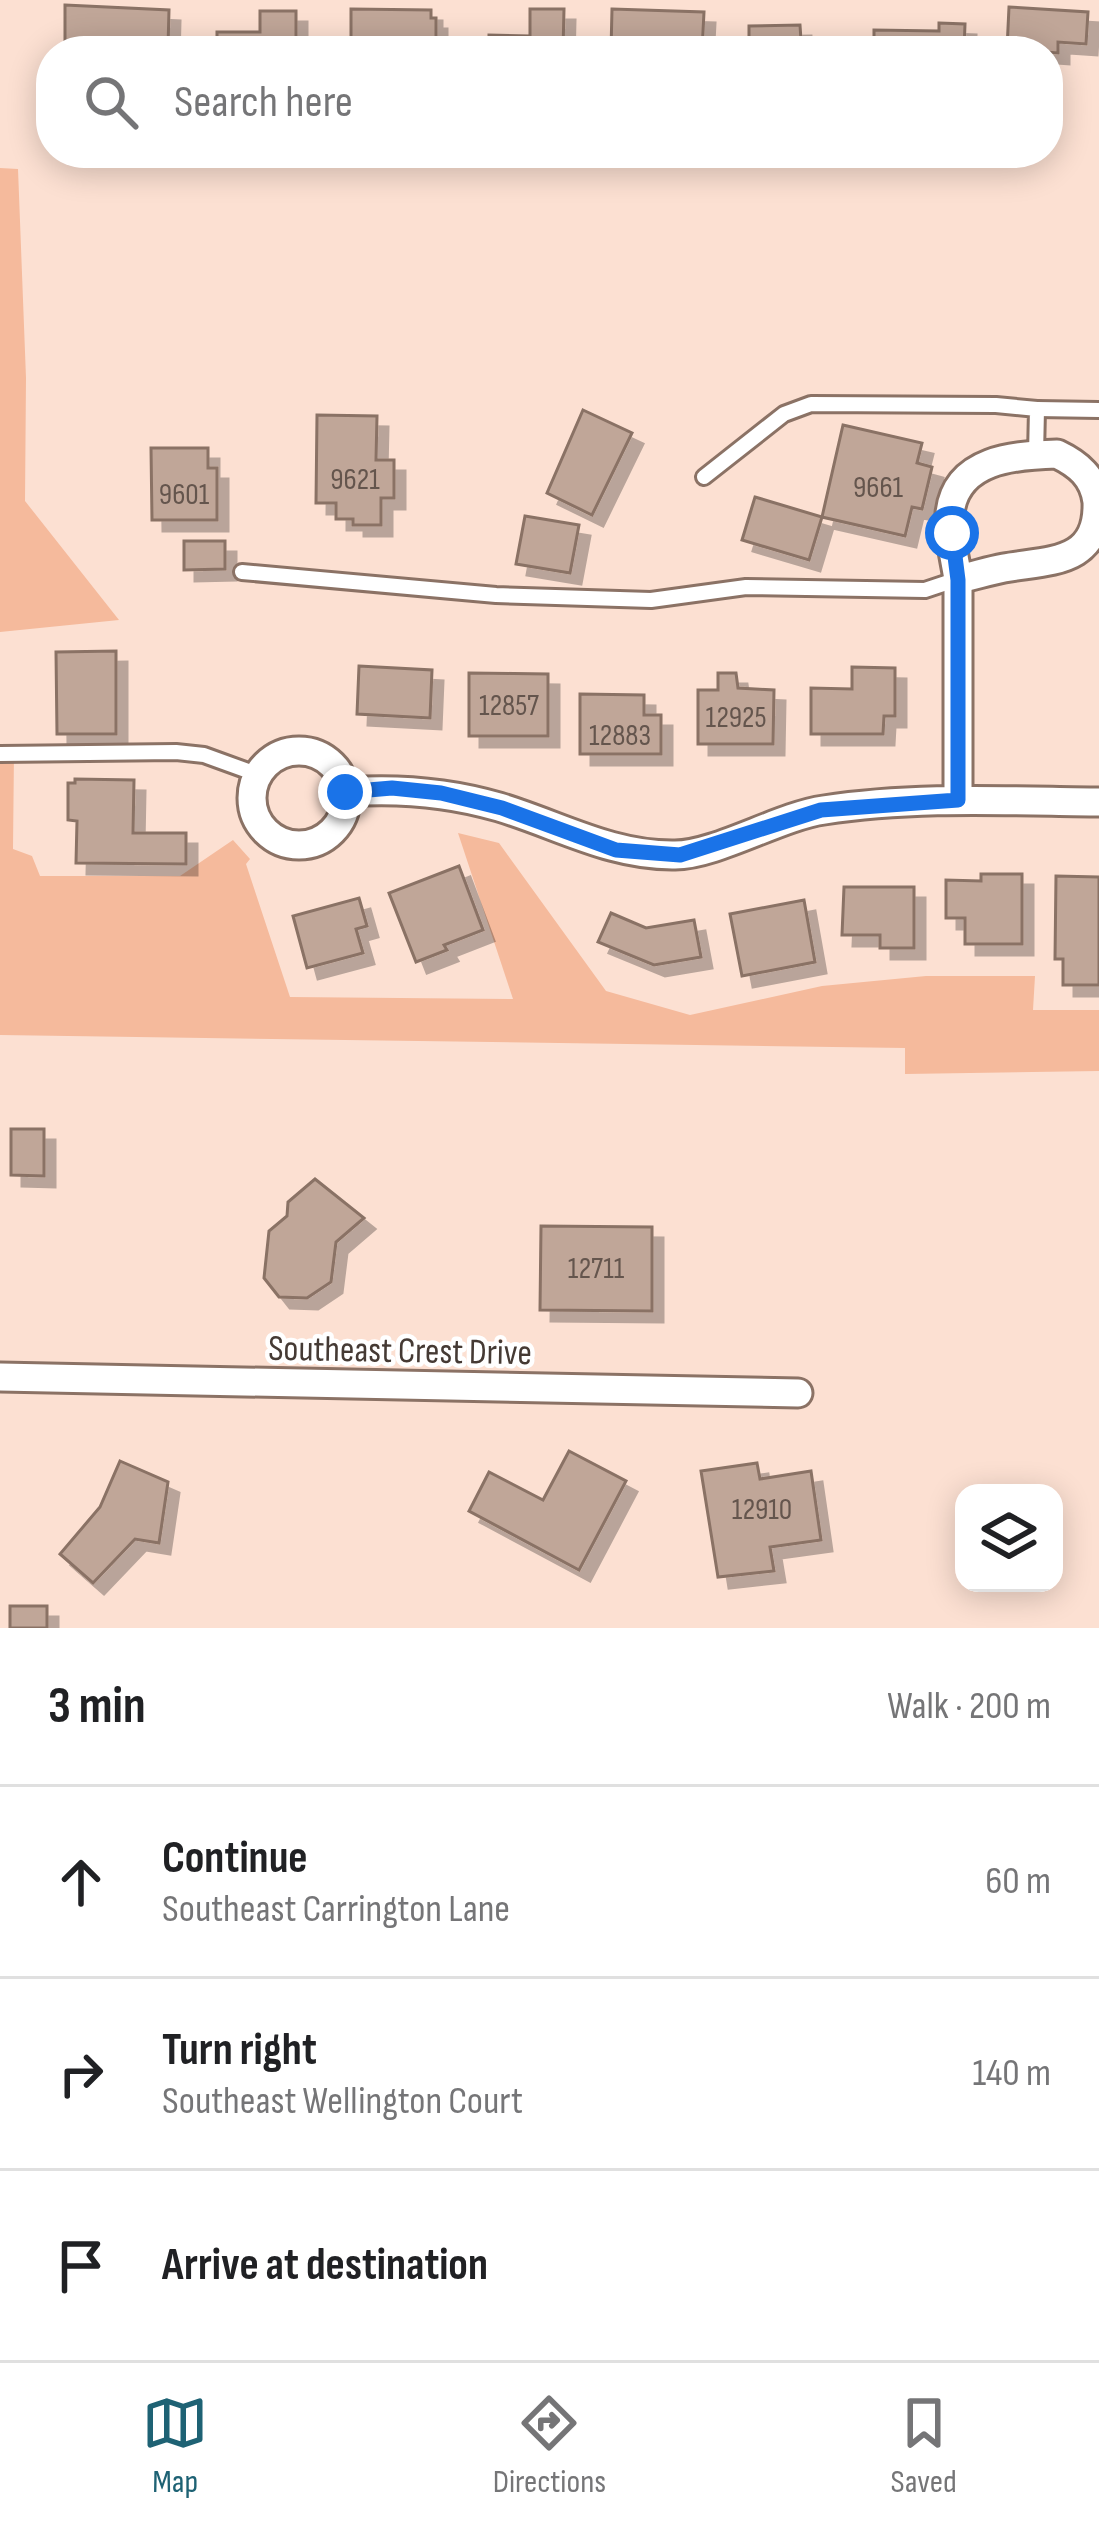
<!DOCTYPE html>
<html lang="en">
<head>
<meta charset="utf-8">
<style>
	body { margin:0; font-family:"Sofia Sans Condensed",sans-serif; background:#f2f2f2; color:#202124 }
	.controls { position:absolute; right:36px; bottom:36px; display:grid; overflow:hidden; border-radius:24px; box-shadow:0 6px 30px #0003 }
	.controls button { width:108px; height:108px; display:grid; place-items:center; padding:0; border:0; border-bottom:3px solid #e0e0e0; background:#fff; color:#202124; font:60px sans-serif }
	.stop { position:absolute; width:36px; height:36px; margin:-27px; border:9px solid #1a73e8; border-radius:50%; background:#fff }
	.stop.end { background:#1a73e8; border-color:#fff; box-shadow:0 3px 12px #0008 }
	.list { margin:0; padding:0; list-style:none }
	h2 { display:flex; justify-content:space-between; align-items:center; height:156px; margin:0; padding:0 48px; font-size:51px }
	h2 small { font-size:39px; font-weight:400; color:#757577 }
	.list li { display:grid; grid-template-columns:78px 1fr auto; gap:36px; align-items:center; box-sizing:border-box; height:192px; padding:0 48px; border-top:3px solid #e0e0e0 }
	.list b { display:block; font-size:45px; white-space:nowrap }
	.list p { margin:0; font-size:39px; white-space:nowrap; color:#757577 }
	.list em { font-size:39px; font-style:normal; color:#757577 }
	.icon { flex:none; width:66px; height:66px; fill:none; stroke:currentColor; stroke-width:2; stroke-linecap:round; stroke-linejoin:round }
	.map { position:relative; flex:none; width:1099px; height:1628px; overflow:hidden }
	.search { position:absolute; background:#fff; box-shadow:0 6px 30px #0003; left:36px; right:36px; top:36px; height:132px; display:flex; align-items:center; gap:30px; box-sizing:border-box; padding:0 42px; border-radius:48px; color:#757577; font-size:45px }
	.sheet { height:732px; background:#fff }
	nav { display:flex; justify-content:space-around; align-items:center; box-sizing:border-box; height:168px; border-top:3px solid #e0e0e0; background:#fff; font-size:33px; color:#757577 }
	nav a { display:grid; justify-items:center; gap:6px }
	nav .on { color:#1e6274 }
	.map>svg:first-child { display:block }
	.green { fill:#f5ba9c }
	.building { fill:#c0a698; stroke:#8a7265; stroke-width:3; filter:url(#shadow) }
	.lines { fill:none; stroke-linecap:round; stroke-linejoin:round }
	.lane-casing { stroke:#8b7265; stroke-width:20 }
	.street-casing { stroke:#8b7265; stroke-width:33 }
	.lane { stroke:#fff; stroke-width:14 }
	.street { stroke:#fff; stroke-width:27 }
	.route { stroke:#1a73e8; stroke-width:15 }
	.labels { text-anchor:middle; stroke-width:9; stroke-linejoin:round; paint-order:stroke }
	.number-label { font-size:30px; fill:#64554d }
	.street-label { font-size:36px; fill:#453a34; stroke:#fff }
</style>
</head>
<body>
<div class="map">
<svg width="1099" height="1628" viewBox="0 0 1099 1628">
	<defs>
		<filter id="shadow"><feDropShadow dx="11" dy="11" stdDeviation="0" flood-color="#0004"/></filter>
	</defs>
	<rect width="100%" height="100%" fill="#fce0d2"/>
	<g class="green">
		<polygon points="0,168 18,169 26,378 25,501 119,620 0,632"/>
		<polygon points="0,752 14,752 13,849 32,856 40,876 180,876 233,840 250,859 246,864 290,997 513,999 458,833 499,843 606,991 690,1015 822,986 926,976 1035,976 1033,1010 1099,1010 1099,1071 905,1074 905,1048 0,1035"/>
	</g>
	<g class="building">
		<polygon points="65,5 169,10 168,47 65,51"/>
		<polygon points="1009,7 1088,12 1086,44 1058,42 1058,53 1007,49"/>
		<polygon points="351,9 431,10 431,18 436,18 436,51 351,51"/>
		<polygon points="530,9 564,9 563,51 489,51 489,35 530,36"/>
		<polygon points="612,9 704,12 702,51 611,50"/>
		<polygon points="260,11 296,11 296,51 217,51 217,32 260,32"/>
		<polygon points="939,23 965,24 964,51 874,51 874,30 939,31"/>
		<polygon points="800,25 801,40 834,39 834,51 749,51 749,26"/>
		<polygon points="583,410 632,433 592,515 547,493"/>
		<polygon points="317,415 377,416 376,460 394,460 394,498 381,498 381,525 353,525 353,519 336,519 336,503 316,503"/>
		<polygon points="843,425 922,443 917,463 932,467 922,509 912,507 905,536 822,517"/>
		<polygon points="151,448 208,448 208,468 217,468 217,520 152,520"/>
		<polygon points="755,497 822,517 809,560 742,540"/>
		<polygon points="525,516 579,525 570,573 516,564"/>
		<polygon points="184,541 225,541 225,569 184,570"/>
		<polygon points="116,651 116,734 57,734 56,652"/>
		<polygon points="359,666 432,670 430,718 357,714"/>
		<polygon points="852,667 895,668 895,716 884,716 883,734 811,734 811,688 852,689"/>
		<polygon points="469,673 548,674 548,736 469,736"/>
		<polygon points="718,673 736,673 738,688 774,690 773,744 698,744 698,690 718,690"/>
		<polygon points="580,694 644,695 644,715 661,715 661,754 580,754"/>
		<polygon points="75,779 134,780 133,833 186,833 186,864 76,863 77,821 68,820 68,783 75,783"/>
		<polygon points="459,866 483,930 444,945 447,950 416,962 389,893"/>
		<polygon points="981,874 1022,874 1022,944 965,944 965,918 946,918 946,880 981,881"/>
		<polygon points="1056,876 1099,877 1099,985 1063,985 1063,959 1055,959"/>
		<polygon points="844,887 914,887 914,948 880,948 880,935 842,935"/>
		<polygon points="359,898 367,926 356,929 363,953 307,968 293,916"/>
		<polygon points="804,900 815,962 742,976 730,914"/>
		<polygon points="611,913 646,928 694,920 701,957 654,965 598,942"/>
		<polygon points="11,1129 44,1129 44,1176 11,1175"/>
		<polygon points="315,1179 364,1218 336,1242 331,1282 307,1298 279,1297 264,1278 269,1231 287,1216 288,1202"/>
		<polygon points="541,1226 652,1227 652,1311 540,1310"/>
		<polygon points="569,1451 626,1481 579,1570 469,1511 489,1472 543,1500"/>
		<polygon points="120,1461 168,1482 159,1543 135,1539 93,1583 60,1554 100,1507"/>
		<polygon points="757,1463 760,1479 811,1471 821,1540 770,1547 774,1571 718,1577 701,1471"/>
		<rect x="10" y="1606" width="37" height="22"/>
	</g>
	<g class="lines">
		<defs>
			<g id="lane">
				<polyline points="1037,409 1099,410"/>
				<polyline points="704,477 784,414 811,404 996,405 1037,409 1036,455"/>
				<polyline points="242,572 496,595 651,600 746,587 925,590 958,579"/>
				<polyline points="0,754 176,752 204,755 259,775"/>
			</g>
			<g id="street">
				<path d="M1057,454C1078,464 1094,477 1097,502C1099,565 1048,560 1004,568C988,571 973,576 958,579C955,559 948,533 950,513C956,459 1015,455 1057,454Z"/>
				<polyline points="958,579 958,800"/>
				<circle cx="299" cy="798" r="47"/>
				<path d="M345,792C399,788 448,792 499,807C559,825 611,856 675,855C716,855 780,816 824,810C914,796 1008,801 1099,802"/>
				<polyline points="0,1377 798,1393"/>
			</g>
		</defs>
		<use href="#lane" class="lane-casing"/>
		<use href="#street" class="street-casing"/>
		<use href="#lane" class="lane"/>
		<use href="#street" class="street"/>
	</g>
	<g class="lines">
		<polyline class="route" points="345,792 392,788 441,793 502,808 616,850 680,855 821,810 958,800 958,580 952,533"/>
	</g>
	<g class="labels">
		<g class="number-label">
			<text x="355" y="489">9621</text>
			<text x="878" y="497">9661</text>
			<text x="184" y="504">9601</text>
			<text x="509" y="715">12857</text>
			<text x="736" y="727">12925</text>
			<text x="620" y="745">12883</text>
			<text x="596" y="1278">12711</text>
			<text x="762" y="1519">12910</text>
		</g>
		<g class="street-label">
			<text transform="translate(400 1349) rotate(1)" y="13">Southeast Crest Drive</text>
		</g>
	</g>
</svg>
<div class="controls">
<button><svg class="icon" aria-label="layers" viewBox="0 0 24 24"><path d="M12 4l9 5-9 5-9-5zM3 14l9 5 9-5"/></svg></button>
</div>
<div class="stop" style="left:952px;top:533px"></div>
<div class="stop end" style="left:345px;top:792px"></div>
<div class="search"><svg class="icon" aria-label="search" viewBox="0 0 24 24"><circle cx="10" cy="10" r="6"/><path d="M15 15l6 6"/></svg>Search here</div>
</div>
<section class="sheet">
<h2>3 min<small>Walk · 200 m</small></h2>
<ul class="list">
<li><svg class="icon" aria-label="ahead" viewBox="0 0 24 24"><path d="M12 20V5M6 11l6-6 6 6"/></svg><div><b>Continue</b><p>Southeast Carrington Lane</p></div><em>60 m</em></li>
<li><svg class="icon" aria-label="right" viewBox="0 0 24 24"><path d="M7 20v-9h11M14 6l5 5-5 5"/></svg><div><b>Turn right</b><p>Southeast Wellington Court</p></div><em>140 m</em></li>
<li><svg class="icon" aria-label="arrive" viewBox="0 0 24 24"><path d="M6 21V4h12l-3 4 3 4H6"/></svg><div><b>Arrive at destination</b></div></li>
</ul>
</section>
<nav>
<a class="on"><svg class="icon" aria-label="map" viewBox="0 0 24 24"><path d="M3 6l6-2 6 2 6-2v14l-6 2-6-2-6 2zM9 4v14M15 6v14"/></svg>Map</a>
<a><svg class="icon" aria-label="directions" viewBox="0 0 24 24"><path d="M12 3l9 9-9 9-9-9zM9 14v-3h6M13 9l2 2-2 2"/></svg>Directions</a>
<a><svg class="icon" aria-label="saved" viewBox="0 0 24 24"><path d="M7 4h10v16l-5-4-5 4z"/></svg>Saved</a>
</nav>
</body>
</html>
